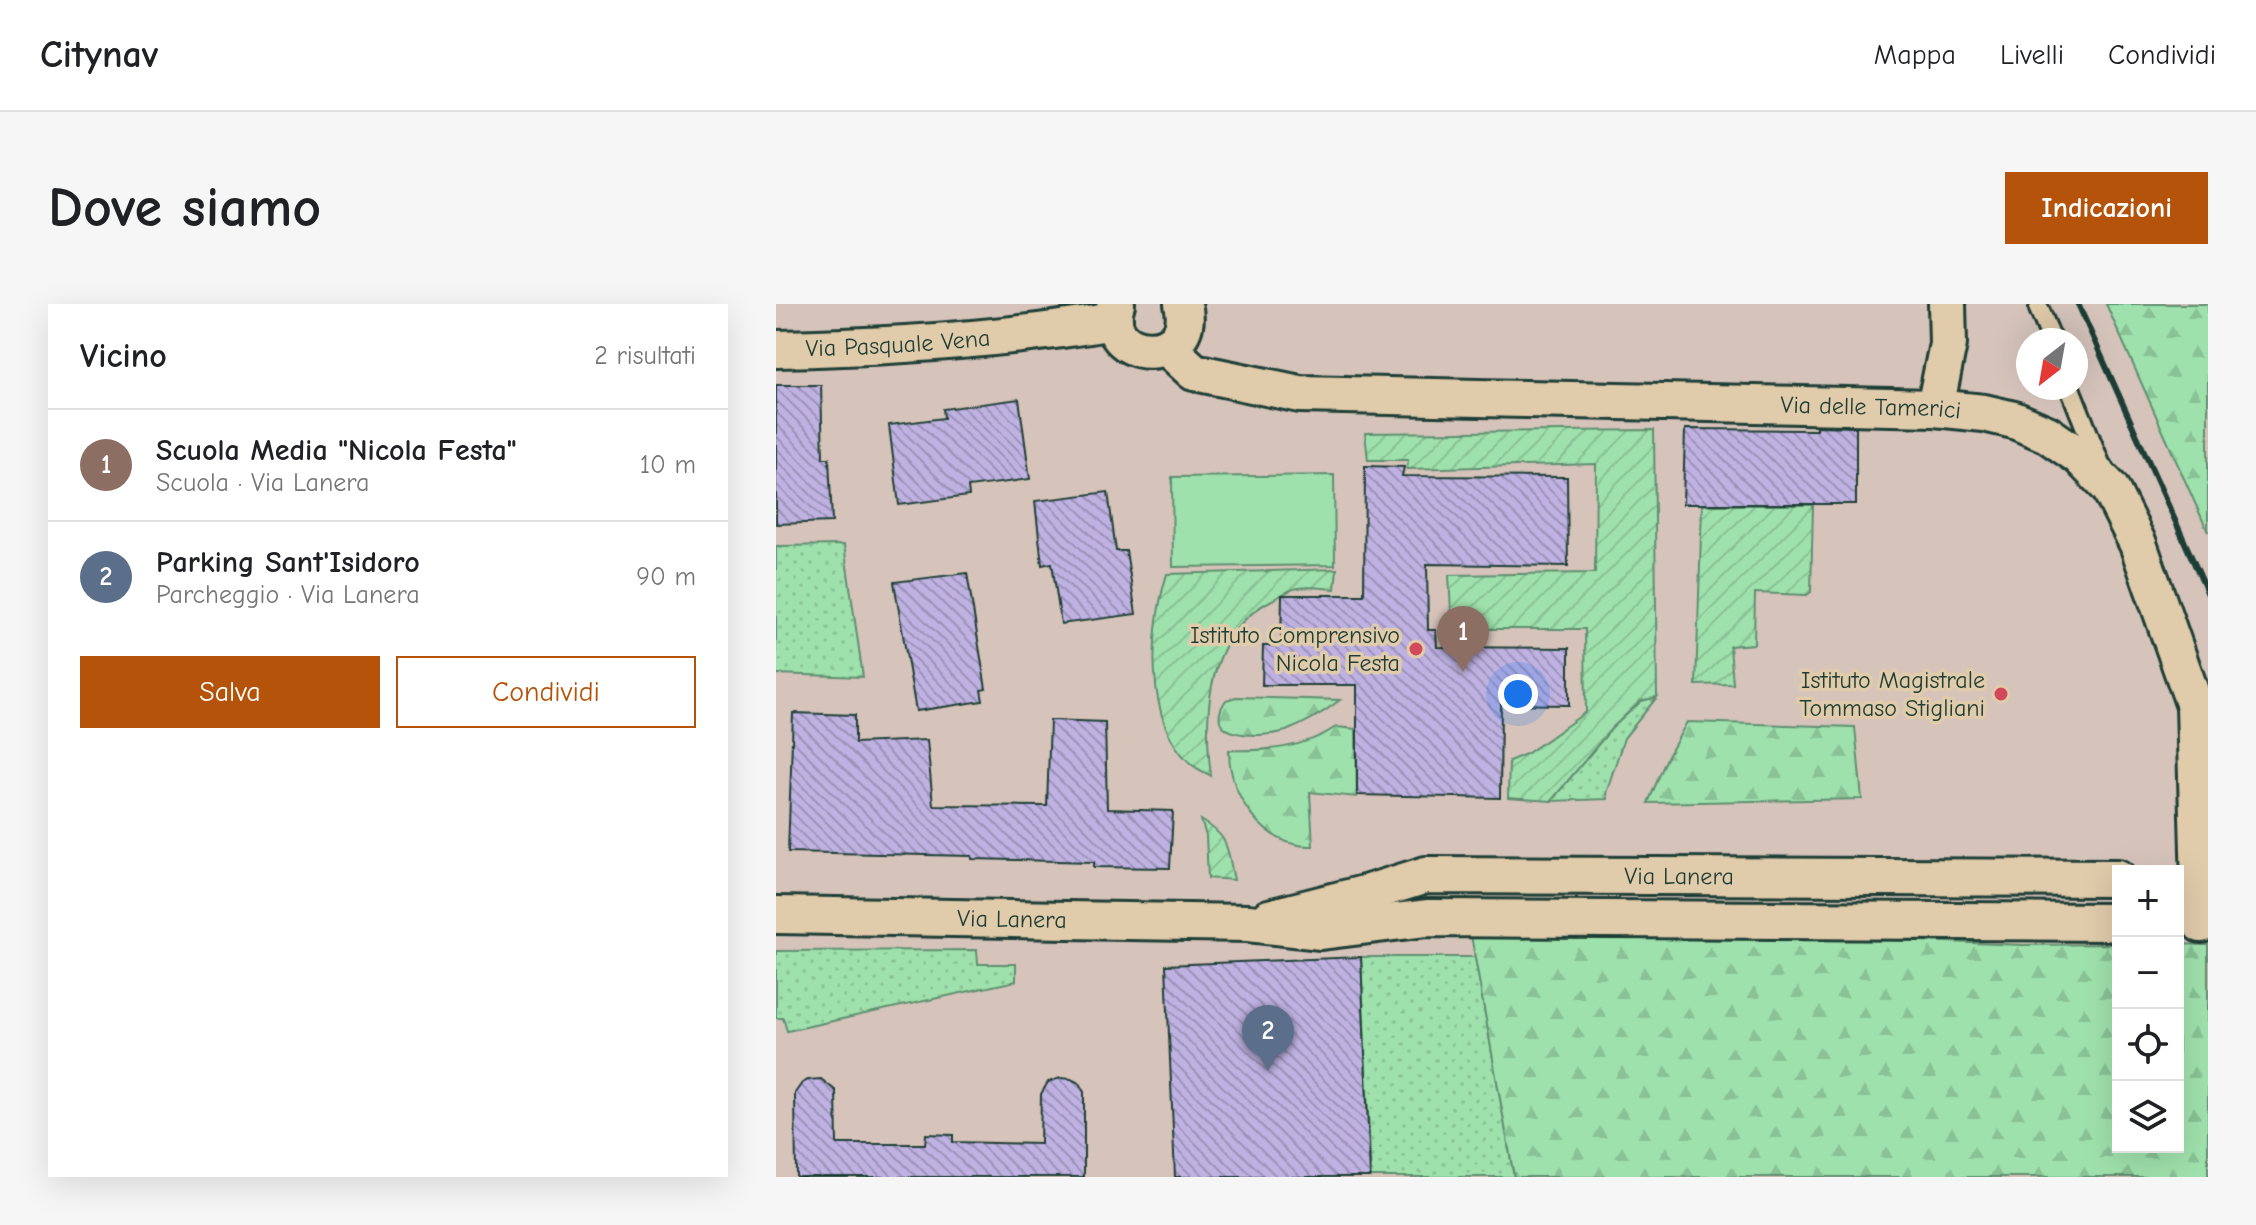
<!DOCTYPE html>
<html lang="it">
<head>
<meta charset="utf-8">
<style>
	body { margin:0; font-family:"Comic Neue",sans-serif; background:#f6f6f6; color:#202124 }
	.controls { position:absolute; right:24px; bottom:24px; display:grid; overflow:hidden; border-radius:0px; box-shadow:0 8px 32px #0002 }
	.controls button { width:72px; height:72px; display:grid; place-items:center; padding:0; border:0; border-bottom:2px solid #e0e0e0; background:#fff; color:#202124; font:40px sans-serif }
	.compass { position:absolute; left:1240px; top:24px; width:72px; height:72px; border-radius:50%; background:#fff; box-shadow:0 8px 32px #0002; rotate:211deg }
	.you { position:absolute; left:742px; top:390px; width:28px; height:28px; margin:-20px; border:6px solid #fff; border-radius:50%; background:#1a73e8; box-shadow:0 0 0 12px #1a73e833 }
	.badge { display:grid; place-items:center; width:52px; height:52px; border-radius:50%; background:#b45309; color:#fff; font-size:26px; font-weight:700 }
	.pin { position:absolute; translate:-50% -66px; filter:drop-shadow(0 2px 4px #0008) }
	.pin::after { content:''; position:absolute; top:42px; width:28px; height:24px; background:inherit; clip-path:polygon(0 0,100% 0,50% 100%) }
	.list { margin:0; padding:0; list-style:none }
	h2 { display:flex; justify-content:space-between; align-items:center; height:104px; margin:0; padding:0 32px; font-size:34px }
	h2 small { font-size:26px; font-weight:400; color:#757577 }
	.list li { display:grid; grid-template-columns:52px 1fr auto; gap:24px; align-items:center; box-sizing:border-box; height:112px; padding:0 32px; border-top:2px solid #e0e0e0 }
	.list b { display:block; font-size:30px; white-space:nowrap }
	.list p { margin:0; font-size:26px; white-space:nowrap; color:#757577 }
	.list em { font-size:26px; font-style:normal; color:#757577 }
	.actions { display:flex; gap:16px; padding:24px 32px }
	.actions a { flex:1; padding:18px 0; border:2px solid #b45309; border-radius:0px; text-align:center; font-size:28px; color:#b45309 }
	.actions .main { background:#b45309; color:#fff }
	.icon { flex:none; width:44px; height:44px; fill:none; stroke:currentColor; stroke-width:2; stroke-linecap:round; stroke-linejoin:round }
	.map { position:relative; flex:none; width:1432px; height:873px; overflow:hidden; border-radius:0px }
	header { display:flex; align-items:center; gap:48px; box-sizing:border-box; height:112px; padding:0 40px; background:#fff; border-bottom:2px solid #e0e0e0 }
	header strong { font-size:38px }
	nav { display:flex; gap:44px; margin-inline-start:auto; font-size:28px }
	.intro { display:flex; align-items:center; justify-content:space-between; box-sizing:border-box; height:192px; padding:0 48px }
	h1 { margin:0; font-size:56px }
	.button { padding:20px 36px; border-radius:0px; background:#b45309; color:#fff; font-size:28px; font-weight:700 }
	main { display:flex; gap:48px; padding:0 48px }
	aside { flex:1; background:#fff; border-radius:0px; box-shadow:0 8px 32px #0002 }
	.map>svg:first-child { display:block }
	.grass { fill:url(#grass-dots); stroke:#5f8f70; stroke-width:2 }
	.forest { fill:url(#forest-firs); stroke:#5f8f70; stroke-width:2 }
	.park { fill:#9fe1ac; stroke:#5f8f70; stroke-width:2 }
	.garden { fill:url(#garden-furrows); stroke:#5f8f70; stroke-width:2 }
	.building { fill:url(#building-back-hatch); stroke:#1f3d34; stroke-width:2 }
	.lines { fill:none; stroke-linecap:round; stroke-linejoin:round }
	.lane-casing { stroke:#1f3d34; stroke-width:24 }
	.street-casing { stroke:#1f3d34; stroke-width:42 }
	.lane { stroke:#e0cbaa; stroke-width:18 }
	.street { stroke:#e0cbaa; stroke-width:36 }
	.rail { stroke:#1f3d34; stroke-width:6 }
	.poi-dot { fill:#d1495b; stroke:#e0cbaa; stroke-width:3 }
	.labels { text-anchor:middle; stroke-width:7; stroke-linejoin:round; paint-order:stroke }
	.street-label { font-size:24px; fill:#1f3d34; stroke:#e0cbaa }
	.poi-label { font-size:24px; fill:#1f3d34; stroke:#e0cbaa; text-anchor:end }
</style>
</head>
<body>
<header>
<strong>Citynav</strong>
<nav><a>Mappa</a><a>Livelli</a><a>Condividi</a></nav>
</header>
<div class="intro"><h1>Dove siamo</h1><a class="button">Indicazioni</a></div>
<main>
<aside>
<h2>Vicino<small>2 risultati</small></h2>
<ul class="list">
<li><span class="badge" style="background:#8d6e63">1</span><div><b>Scuola Media &quot;Nicola Festa&quot;</b><p>Scuola · Via Lanera</p></div><em>10 m</em></li>
<li><span class="badge" style="background:#5c6f8a">2</span><div><b>Parking Sant'Isidoro</b><p>Parcheggio · Via Lanera</p></div><em>90 m</em></li>
</ul>
<div class="actions"><a class="main">Salva</a><a>Condividi</a></div>
</aside>
<div class="map">
<svg width="1432" height="873" viewBox="0 0 1432 873">
	<defs>
		<pattern id="grass-dots" width="8" height="8" patternUnits="userSpaceOnUse" patternTransform="scale(2)"><rect width="8" height="8" fill="#9fe1ac"/><path d="M2 2h.1M6 6h.1" fill="none" stroke="#88c295" stroke-width="1.8" stroke-linecap="round"/></pattern>
		<pattern id="forest-firs" width="22" height="20" patternUnits="userSpaceOnUse" patternTransform="scale(2)"><rect width="22" height="20" fill="#9fe1ac"/><path d="M5 1l3.5 6h-7zM16 11l3.5 6h-7z" fill="#88c295"/></pattern>
		<pattern id="garden-furrows" width="10" height="10" patternUnits="userSpaceOnUse" patternTransform="scale(2)"><rect width="10" height="10" fill="#9fe1ac"/><path d="M-1 1l2-2M0 10L10 0M9 11l2-2" fill="none" stroke="#88c295"/></pattern>
		<pattern id="building-back-hatch" width="6" height="6" patternUnits="userSpaceOnUse" patternTransform="scale(2)"><rect width="6" height="6" fill="#bfb2e2"/><path d="M-1 5l2 2M0 0l6 6M5-1l2 2" fill="none" stroke="#9b92b8"/></pattern>
	</defs>
	<rect width="100%" height="100%" fill="#d6c4bb"/>
	<filter id="ink" filterUnits="userSpaceOnUse"><feTurbulence type="fractalNoise" baseFrequency=".0125" numOctaves="2"/><feDisplacementMap in="SourceGraphic" scale="16" xChannelSelector="R" yChannelSelector="G"/><feConvolveMatrix kernelMatrix="1 2 1 2 8 2 1 2 1" color-interpolation-filters="sRGB"/></filter>
	<g filter="url(#ink)">
		<g class="grass">
			<polygon points="68,241 87,373 0,370 0,242"/>
			<polygon points="881,393 848,434 830,489 831,495 775,497 835,425 865,397"/>
			<polygon points="201,646 202,660 240,660 240,677 11,727 7,714 0,714 0,647"/>
			<polygon points="585,653 699,653 738,873 595,873"/>
		</g>
		<g class="forest">
			<polygon points="1330,0 1432,0 1432,228"/>
			<path d="M460,393L564,396C547,409 531,419 510,427C487,434 423,436 450,396Z"/>
			<polygon points="911,418 1079,423 1086,495 872,499 890,456"/>
			<path d="M560,423L580,425L581,493L534,488L537,542C488,545 452,490 453,446C490,447 527,445 560,423Z"/>
			<polygon points="693,620 1248,641 1342,640 1342,843 1402,843 1402,640 1432,641 1432,873 738,873"/>
		</g>
		<polygon class="park" points="558,171 559,261 397,263 396,173"/>
		<g class="garden">
			<polygon points="878,126 881,393 865,397 835,425 775,497 732,494 733,457 752,449 810,408 809,325 676,325 673,271 819,269 820,160 631,165 632,156 592,156 589,129"/>
			<polygon points="926,201 1037,201 1035,288 1031,291 979,289 978,340 954,342 957,380 920,381"/>
			<path d="M561,265L559,285C547,284 533,282 522,284C513,285 503,293 494,297C431,331 427,408 435,472C428,468 419,464 414,459C368,417 374,324 391,270Z"/>
			<path d="M425,516C454,533 451,544 458,576L432,574L430,532Z"/>
		</g>
		<g class="building">
			<polygon points="0,81 45,81 47,154 53,154 56,218 0,220"/>
			<polygon points="243,95 254,175 192,183 193,192 123,201 113,121 168,114 167,105"/>
			<polygon points="1040,122 1080,123 1080,200 907,200 909,125 1040,126"/>
			<polygon points="589,162 628,163 626,172 791,173 792,262 651,260 652,326 660,326 661,343 793,344 793,401 725,400 724,494 581,491 581,381 486,381 487,342 505,342 506,291 588,291"/>
			<polygon points="332,188 340,247 350,247 360,310 285,320 276,259 266,261 259,197"/>
			<polygon points="191,269 210,385 205,386 207,397 140,407 118,278"/>
			<polygon points="17,409 79,411 79,439 151,436 157,501 271,502 274,416 329,418 331,505 397,507 394,564 318,563 318,558 196,555 196,552 12,548"/>
			<polygon points="585,653 594,873 399,873 390,661"/>
			<polygon points="284,774 295,775 303,779 308,788 308,873 20,873 19,789 26,779 32,776 45,775 60,787 61,840 149,840 150,830 177,831 177,838 264,840 265,790 272,778"/>
		</g>
		<g class="lines">
			<defs>
				<g id="lane">
					<polyline points="1263,5 1276,36"/>
					<polyline points="1294,84 1325,162"/>
				</g>
				<g id="street">
					<path d="M340,0C321,58 423,64 407,0"/>
					<path id="s1" d="M391,43L418,68L524,90L1159,104L1208,109L1238,116L1271,130L1303,152L1334,184L1362,240L1419,402L1425,620"/>
					<path id="s2" d="M0,45C113,43 227,36 338,17"/>
					<polyline points="1159,104 1172,40 1171,0"/>
					<path id="s3" d="M0,611L472,619L545,627L651,614L1342,618"/>
					<path id="s4" d="M493,614L592,589L650,571L1342,574"/>
				</g>
			</defs>
			<use href="#lane" class="lane-casing"/>
			<use href="#street" class="street-casing"/>
			<use href="#lane" class="lane"/>
			<use href="#street" class="street"/>
			<polyline class="rail" points="1302,0 1432,290"/>
		</g>
	</g>
	<g class="poi-dot">
		<circle cx="640" cy="345" r="8"/>
		<circle cx="1225" cy="390" r="8"/>
	</g>
	<g class="labels">
		<g class="street-label">
			<text dy="8" stroke="none"><textPath href="#s2" startOffset="122">Via Pasquale Vena</textPath></text>
			<text dy="8" stroke="none"><textPath href="#s1" startOffset="716">Via delle Tamerici</textPath></text>
			<text dy="8" stroke="none"><textPath href="#s4" startOffset="416">Via Lanera</textPath></text>
			<text dy="8" stroke="none"><textPath href="#s3" startOffset="236">Via Lanera</textPath></text>
		</g>
		<g class="poi-label">
			<text x="624" y="339">Istituto Comprensivo<tspan x="624" dy="28">Nicola Festa</tspan></text>
			<text x="1209" y="384">Istituto Magistrale<tspan x="1209" dy="28">Tommaso Stigliani</tspan></text>
		</g>
	</g>
</svg>
<div class="controls">
<button>+</button>
<button>−</button>
<button><svg class="icon" aria-label="locate" viewBox="0 0 24 24"><circle cx="12" cy="12" r="6"/><path d="M12 2v4M12 18v4M2 12h4M18 12h4"/></svg></button>
<button><svg class="icon" aria-label="layers" viewBox="0 0 24 24"><path d="M12 4l9 5-9 5-9-5zM3 14l9 5 9-5"/></svg></button>
</div>
<svg class="compass" viewBox="-18 -18 36 36"><path d="M0-13l5 13h-10z" fill="#e53935"/><path d="M0 13l5-13h-10z" fill="#757577"/></svg>
<div class="you"></div>
<div class="pin badge" style="left:687px;top:368px;background:#8d6e63">1</div>
<div class="pin badge" style="left:492px;top:767px;background:#5c6f8a">2</div>
</div>
</main>
</body>
</html>
